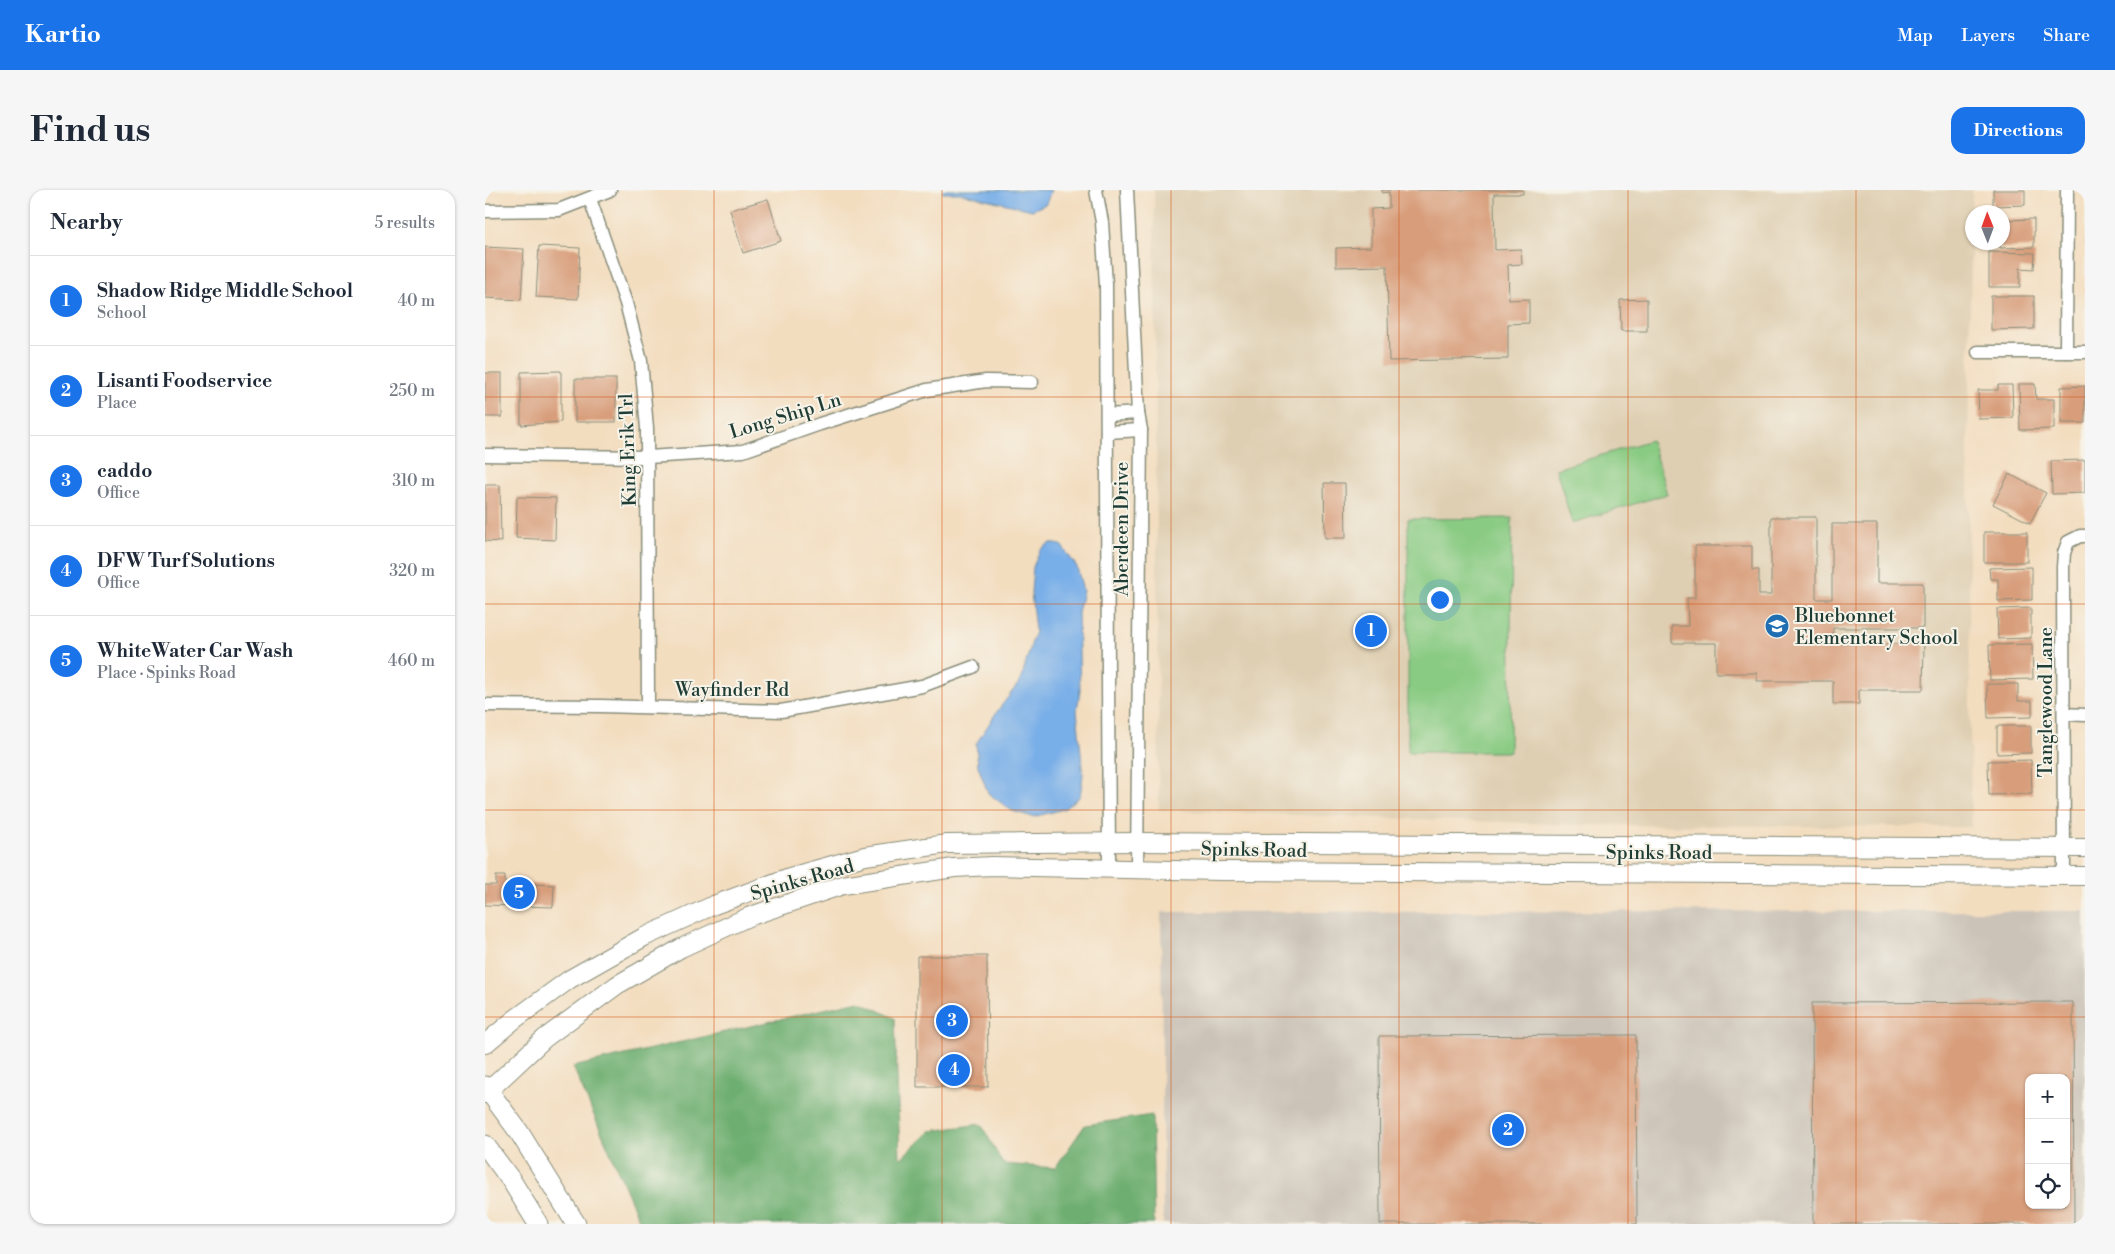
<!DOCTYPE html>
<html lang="en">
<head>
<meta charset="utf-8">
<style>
	body { margin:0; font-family:"Libre Bodoni",serif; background:#f6f6f7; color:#1f2937 }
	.controls { position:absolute; right:15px; bottom:15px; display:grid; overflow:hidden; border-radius:10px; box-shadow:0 1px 4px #0004 }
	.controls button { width:45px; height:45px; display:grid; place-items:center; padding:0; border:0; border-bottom:1px solid #e0e1e3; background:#fff; color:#1f2937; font:25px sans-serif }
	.compass { position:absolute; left:1480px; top:15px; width:45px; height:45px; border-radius:50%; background:#fff; box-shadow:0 1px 4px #0004; rotate:359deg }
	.you { position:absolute; left:954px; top:409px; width:18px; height:18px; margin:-12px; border:4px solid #fff; border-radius:50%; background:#1a73e8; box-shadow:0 0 0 8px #1a73e833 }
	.badge { display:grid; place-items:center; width:32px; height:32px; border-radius:50%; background:#1a73e8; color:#fff; font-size:16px; font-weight:700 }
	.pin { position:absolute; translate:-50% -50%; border:2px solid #fff; box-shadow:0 1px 5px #0006 }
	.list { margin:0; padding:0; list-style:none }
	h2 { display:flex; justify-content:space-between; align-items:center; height:65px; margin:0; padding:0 20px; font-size:21px }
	h2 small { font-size:16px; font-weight:400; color:#747a83 }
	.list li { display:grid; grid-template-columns:32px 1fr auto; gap:15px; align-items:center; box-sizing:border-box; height:90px; padding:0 20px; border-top:1px solid #e0e1e3 }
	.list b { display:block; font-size:19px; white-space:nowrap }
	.list p { margin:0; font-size:16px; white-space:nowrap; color:#747a83 }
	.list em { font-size:16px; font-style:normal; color:#747a83 }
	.icon { flex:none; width:28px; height:28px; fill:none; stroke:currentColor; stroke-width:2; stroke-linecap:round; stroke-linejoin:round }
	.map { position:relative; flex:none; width:1600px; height:1034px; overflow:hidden; border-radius:15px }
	header { display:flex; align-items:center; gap:30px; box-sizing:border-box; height:70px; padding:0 25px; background:#1a73e8; color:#fff }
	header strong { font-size:24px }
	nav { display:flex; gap:28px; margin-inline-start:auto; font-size:18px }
	.intro { display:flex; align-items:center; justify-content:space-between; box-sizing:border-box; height:120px; padding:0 30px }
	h1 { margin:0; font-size:35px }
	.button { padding:12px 22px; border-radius:15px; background:#1a73e8; color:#fff; font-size:18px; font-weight:700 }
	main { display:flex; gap:30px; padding:0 30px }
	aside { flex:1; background:#fff; border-radius:15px; box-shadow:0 1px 4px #0004 }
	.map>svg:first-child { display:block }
	.built { fill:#dfcfb2 }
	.industrial { fill:#cbc3b8; fill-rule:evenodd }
	.green { fill:#89cb83; stroke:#54845c }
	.forest { fill:#6eaf71; stroke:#467652 }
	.water { fill:#79afe8; stroke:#4c768e }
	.building { fill:#d89e7c; fill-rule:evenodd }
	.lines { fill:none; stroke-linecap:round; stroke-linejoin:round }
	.minor-casing { stroke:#898d7a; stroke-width:15 }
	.secondary-casing { stroke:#898d7a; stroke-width:20 }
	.primary-casing { stroke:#898d7a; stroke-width:21 }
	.minor { stroke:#fff; stroke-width:12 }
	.secondary { stroke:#fff; stroke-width:18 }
	.primary { stroke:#fff; stroke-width:19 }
	.grid { fill:none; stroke:#d45610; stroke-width:1; stroke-opacity:0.55 }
	.labels { text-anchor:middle; stroke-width:4; stroke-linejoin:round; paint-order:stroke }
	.street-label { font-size:19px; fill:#1f3d34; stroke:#f7f3e8 }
	.poi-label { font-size:19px; fill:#1f3d34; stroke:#f7f3e8; text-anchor:start }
</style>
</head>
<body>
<header>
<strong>Kartio</strong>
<nav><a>Map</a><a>Layers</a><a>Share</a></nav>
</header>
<div class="intro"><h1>Find us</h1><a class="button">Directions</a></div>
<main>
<aside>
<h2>Nearby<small>5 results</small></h2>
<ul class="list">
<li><span class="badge">1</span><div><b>Shadow Ridge Middle School</b><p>School</p></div><em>40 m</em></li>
<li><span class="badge">2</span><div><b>Lisanti Foodservice</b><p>Place</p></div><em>250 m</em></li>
<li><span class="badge">3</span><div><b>caddo</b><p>Office</p></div><em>310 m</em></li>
<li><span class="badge">4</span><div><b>DFW Turf Solutions</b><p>Office</p></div><em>320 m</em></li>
<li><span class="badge">5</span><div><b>WhiteWater Car Wash</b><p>Place · Spinks Road</p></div><em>460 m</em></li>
</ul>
</aside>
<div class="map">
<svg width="1600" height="1034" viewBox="0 0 1600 1034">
	<rect width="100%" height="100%" fill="#f7f3e8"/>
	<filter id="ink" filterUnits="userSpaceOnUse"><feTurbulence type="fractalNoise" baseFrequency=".02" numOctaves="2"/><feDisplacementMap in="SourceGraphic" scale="10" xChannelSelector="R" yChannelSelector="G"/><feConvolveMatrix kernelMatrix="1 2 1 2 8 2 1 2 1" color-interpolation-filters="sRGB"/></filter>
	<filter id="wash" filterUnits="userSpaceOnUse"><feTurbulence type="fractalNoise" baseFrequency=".0096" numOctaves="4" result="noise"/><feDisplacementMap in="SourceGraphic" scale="20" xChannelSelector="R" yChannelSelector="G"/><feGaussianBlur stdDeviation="1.12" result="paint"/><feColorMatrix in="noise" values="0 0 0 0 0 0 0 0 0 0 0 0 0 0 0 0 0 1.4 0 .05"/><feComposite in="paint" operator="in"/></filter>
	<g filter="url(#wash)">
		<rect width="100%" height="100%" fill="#f3ddbf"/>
		<polygon class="built" points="669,0 1487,0 1483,261 1486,637 1097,635 674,620"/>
		<path class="industrial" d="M1600,721V1034H678L676,722ZM1544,888H1581V1015H1544Z"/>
		<g class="green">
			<polygon points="1166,250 1182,304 1087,333 1071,279"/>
			<polygon points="1027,328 1025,562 923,562 923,329"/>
		</g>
		<polygon class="forest" points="374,811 410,828 415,969 445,941 496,934 518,974 570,978 600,935 667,925 669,1034 156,1034 88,877"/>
		<g class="water">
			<polygon points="457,0 566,0 561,14 547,20 475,3 458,3"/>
			<polygon points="565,353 576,355 592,377 598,401 593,423 595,501 592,520 598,585 595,606 579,619 548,627 527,621 503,603 493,576 491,554 511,523 536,490 550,441 546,402 548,377 555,360"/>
		</g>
		<g id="blocks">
			<g class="building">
				<polygon points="897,0 1038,0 1038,4 1009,4 1010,60 1036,59 1037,74 1023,75 1024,110 1044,109 1044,133 1023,134 1023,169 904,171 902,76 851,77 851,58 886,57 886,19 904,18 904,2 897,3"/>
				<polygon points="1508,0 1540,0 1540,15 1508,16"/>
				<polygon points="283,9 296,51 258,63 245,20"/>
				<polygon points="1549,29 1549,57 1515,58 1515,52 1518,52 1518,30"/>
				<polygon points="54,56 95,58 93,109 51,107"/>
				<polygon points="0,57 39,59 36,110 0,108"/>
				<polygon points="1504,62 1550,63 1549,79 1535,78 1535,97 1504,97"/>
				<polygon points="1506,106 1549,106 1549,139 1506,140"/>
				<polygon points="1162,109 1162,141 1136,141 1135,110"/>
				<polygon points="76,181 76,232 36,235 36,182"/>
				<rect x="0" y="183" width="17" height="44"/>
				<rect x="90" y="189" width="41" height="43"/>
				<polygon points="1534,194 1550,194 1551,209 1569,209 1569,239 1535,240"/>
				<polygon points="1513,195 1527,195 1528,228 1494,229 1493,200 1513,200"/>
				<polygon points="1600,196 1600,233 1576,233 1576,197"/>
				<polygon points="1600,270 1600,303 1567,304 1566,271"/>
				<polygon points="1524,284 1561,303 1545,333 1508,314"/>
				<polygon points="839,293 860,293 861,348 840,348"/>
				<polygon points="0,295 15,295 16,352 0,351"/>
				<polygon points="32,307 71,308 70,350 31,348"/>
				<polygon points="1286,327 1331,327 1331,409 1347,409 1347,334 1392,334 1392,393 1438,393 1438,438 1348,438 1348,454 1439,454 1438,500 1374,500 1374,514 1348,514 1348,491 1272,491 1272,483 1231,483 1231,453 1187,453 1187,436 1203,436 1202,408 1210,408 1210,356 1267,356 1267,380 1274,380 1274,405 1286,405"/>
				<rect x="1499" y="342" width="43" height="30"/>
				<polygon points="1547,377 1547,410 1513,411 1513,389 1505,389 1504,378"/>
				<polygon points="1546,418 1546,448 1513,449 1512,419"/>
				<polygon points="1547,454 1548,489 1505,490 1504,455"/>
				<polygon points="1502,494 1533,494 1533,511 1547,511 1547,527 1503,528"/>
				<polygon points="1512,536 1546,536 1546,563 1512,564"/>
				<polygon points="1546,570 1547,604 1504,605 1503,571"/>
				<polygon points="11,686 20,686 20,693 69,695 68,717 0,715 0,695 11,695"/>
				<polygon points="432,766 502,766 503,897 432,897"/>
				<path d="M1588,812L1589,1034H1328L1327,813ZM1544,888H1581V1015H1544Z"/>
				<polygon points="1151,845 1152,1034 895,1034 894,846"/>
			</g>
		</g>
	</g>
	<g filter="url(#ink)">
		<use href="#blocks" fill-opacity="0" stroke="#898d7a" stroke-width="1"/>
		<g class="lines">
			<defs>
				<g id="minor">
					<polyline points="611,0 617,32 621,95 624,678"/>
					<polyline points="642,0 653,223 656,240 652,679"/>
					<polyline points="105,9 141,113 156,171 162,238 163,517"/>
					<polyline points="0,21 74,20 125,0"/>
					<polyline points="1493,162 1600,162"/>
					<polyline points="1581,162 1582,0"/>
					<polyline points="623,225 653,223"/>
					<polyline points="622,242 656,240"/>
					<polyline points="0,265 163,267 258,261 335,234 442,200 501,191 547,192"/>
					<polyline points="0,515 116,516 296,521 437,496 488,477"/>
					<polyline points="1579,524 1600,525"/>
					<polyline points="1579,686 1578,377 1579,363 1583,352 1595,346 1600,346"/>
				</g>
				<g id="secondary">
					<polyline points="0,854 30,829 85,789 159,747 229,715 305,687 380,666 462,654 652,652 1600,658"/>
					<polyline points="0,904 60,848 132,795 196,758 263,727 358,695 469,678 507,676 735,681 1600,686"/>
				</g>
				<g id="primary">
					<polyline points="0,896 34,942 91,1034"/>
					<polyline points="0,955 26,990 53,1034"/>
				</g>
			</defs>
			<use href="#minor" class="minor-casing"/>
			<use href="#secondary" class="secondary-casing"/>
			<use href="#primary" class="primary-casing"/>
			<use href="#minor" class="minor"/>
			<use href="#secondary" class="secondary"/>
			<use href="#primary" class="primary"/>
		</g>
	</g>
	<path class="grid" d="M229,0V1034M457,0V1034M686,0V1034M914,0V1034M1143,0V1034M1371,0V1034M0,207H1600M0,414H1600M0,620H1600M0,827H1600"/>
	<defs>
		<symbol id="school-disc" viewBox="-11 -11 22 22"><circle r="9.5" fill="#1f6fb2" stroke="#f7f3e8"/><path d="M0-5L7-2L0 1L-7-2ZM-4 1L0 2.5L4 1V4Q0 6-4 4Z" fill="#fff"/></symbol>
	</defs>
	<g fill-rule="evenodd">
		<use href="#school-disc" x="1278" y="422" width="28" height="28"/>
	</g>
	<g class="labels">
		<g class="street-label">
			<text transform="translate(300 225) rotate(-17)" y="7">Long Ship Ln</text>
			<text transform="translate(142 260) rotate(-92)" y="7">King Erik Trl</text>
			<text transform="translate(636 339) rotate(-90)" y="7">Aberdeen Drive</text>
			<text x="247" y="506">Wayfinder Rd</text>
			<text transform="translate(1560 512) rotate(-90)" y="7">Tanglewood Lane</text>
			<text transform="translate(769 659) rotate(1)" y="7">Spinks Road</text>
			<text x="1174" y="669">Spinks Road</text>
			<text transform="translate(317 689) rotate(-16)" y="7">Spinks Road</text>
		</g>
		<g class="poi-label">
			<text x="1310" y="432">Bluebonnet<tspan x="1310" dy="22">Elementary School</tspan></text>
		</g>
	</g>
</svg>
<div class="controls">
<button>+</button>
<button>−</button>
<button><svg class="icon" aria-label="locate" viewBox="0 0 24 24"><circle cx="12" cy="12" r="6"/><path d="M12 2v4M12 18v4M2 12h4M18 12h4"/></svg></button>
</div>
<svg class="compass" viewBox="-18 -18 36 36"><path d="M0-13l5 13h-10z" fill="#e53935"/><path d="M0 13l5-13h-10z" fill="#747a83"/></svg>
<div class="you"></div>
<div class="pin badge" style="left:886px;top:441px">1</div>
<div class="pin badge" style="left:1023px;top:940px">2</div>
<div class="pin badge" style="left:467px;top:831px">3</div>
<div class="pin badge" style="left:469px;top:880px">4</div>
<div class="pin badge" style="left:34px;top:703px">5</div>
</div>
</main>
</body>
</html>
